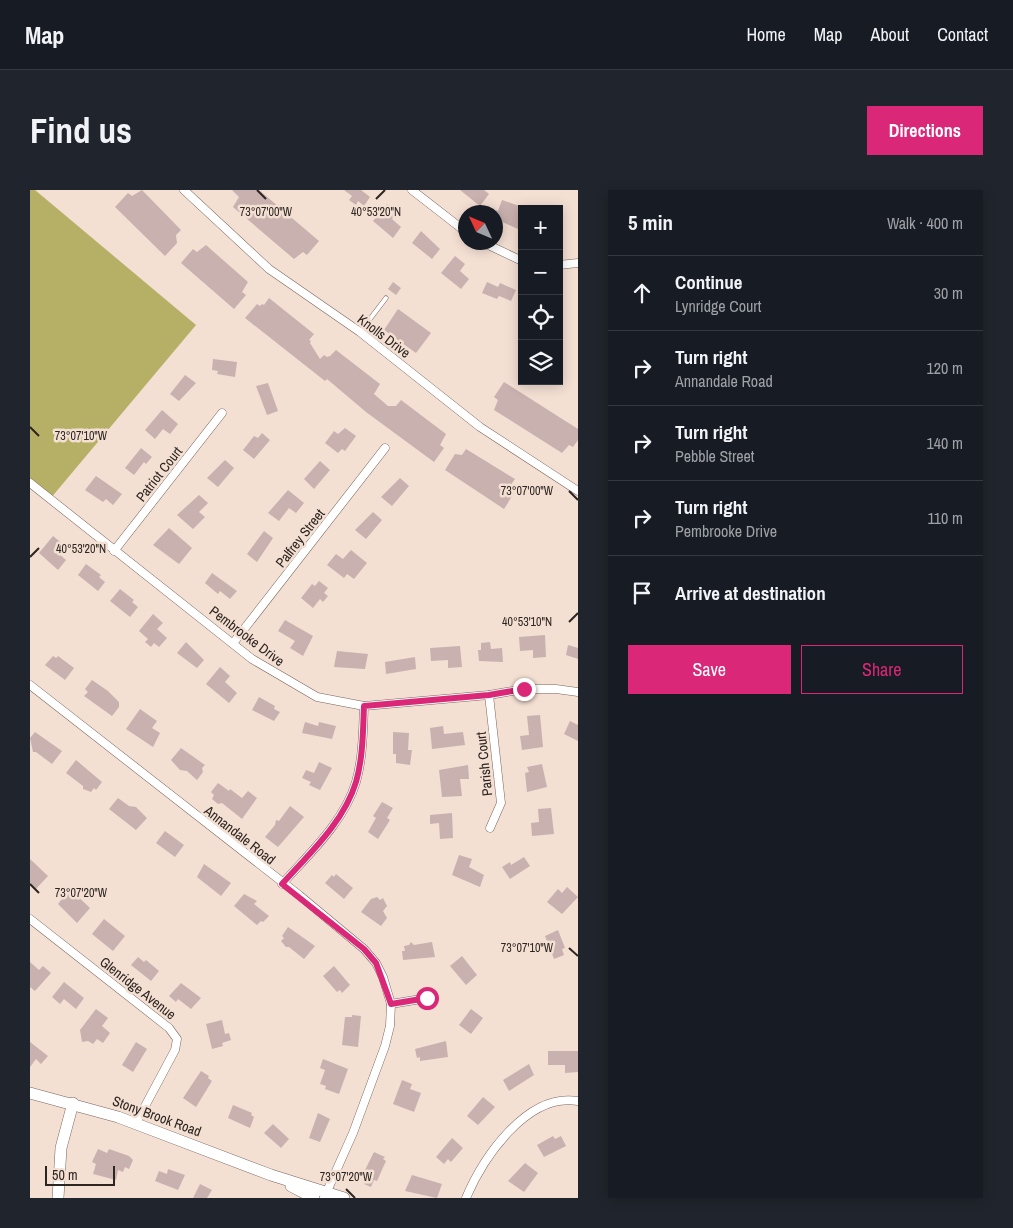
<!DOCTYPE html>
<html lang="en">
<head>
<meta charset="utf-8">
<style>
	body { margin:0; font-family:"Archivo Narrow",sans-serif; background:#20242c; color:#f1f3f6 }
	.controls { position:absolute; right:15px; top:15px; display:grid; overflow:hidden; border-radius:0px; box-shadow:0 2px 12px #0003 }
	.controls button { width:45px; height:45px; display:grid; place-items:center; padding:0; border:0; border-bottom:1px solid #363941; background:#171b24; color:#f1f3f6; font:25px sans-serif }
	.compass { position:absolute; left:428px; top:15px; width:45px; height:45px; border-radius:50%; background:#171b24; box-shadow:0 2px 12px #0003; rotate:314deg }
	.scale { position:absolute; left:15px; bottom:12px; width:70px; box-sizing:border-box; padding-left:5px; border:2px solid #2c2520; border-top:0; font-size:14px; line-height:18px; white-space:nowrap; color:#2c2520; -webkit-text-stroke:4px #f4dfd3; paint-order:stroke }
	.stop { position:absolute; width:15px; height:15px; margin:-11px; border:4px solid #db2777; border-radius:50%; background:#fff }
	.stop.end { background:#db2777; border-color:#fff; box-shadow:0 1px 5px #0008 }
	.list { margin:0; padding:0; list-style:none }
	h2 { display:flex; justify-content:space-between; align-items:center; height:65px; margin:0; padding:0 20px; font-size:21px }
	h2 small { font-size:16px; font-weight:400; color:#9ea1a6 }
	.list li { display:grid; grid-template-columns:32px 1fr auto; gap:15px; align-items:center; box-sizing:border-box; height:75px; padding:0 20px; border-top:1px solid #363941 }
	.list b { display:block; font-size:19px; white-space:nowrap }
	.list p { margin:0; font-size:16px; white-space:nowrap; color:#9ea1a6 }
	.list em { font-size:16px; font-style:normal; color:#9ea1a6 }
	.actions { display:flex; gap:10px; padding:15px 20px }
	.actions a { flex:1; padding:11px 0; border:1px solid #db2777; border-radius:0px; text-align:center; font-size:18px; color:#db2777 }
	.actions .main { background:#db2777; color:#fff }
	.icon { flex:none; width:28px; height:28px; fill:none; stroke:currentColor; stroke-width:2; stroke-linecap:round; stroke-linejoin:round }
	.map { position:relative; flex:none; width:548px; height:1008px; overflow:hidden; border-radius:0px }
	header { display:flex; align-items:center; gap:30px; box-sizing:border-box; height:70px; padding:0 25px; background:#171b24; border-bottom:1px solid #363941 }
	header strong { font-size:24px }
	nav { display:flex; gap:28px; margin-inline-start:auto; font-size:18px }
	.intro { display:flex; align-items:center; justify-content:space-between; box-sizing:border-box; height:120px; padding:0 30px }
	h1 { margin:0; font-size:35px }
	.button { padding:12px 22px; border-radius:0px; background:#db2777; color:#fff; font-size:18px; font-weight:700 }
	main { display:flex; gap:30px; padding:0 30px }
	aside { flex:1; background:#171b24; border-radius:0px; box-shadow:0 2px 12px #0003 }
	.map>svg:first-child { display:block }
	.forest { fill:#b5b066 }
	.building { fill:#c9b1af }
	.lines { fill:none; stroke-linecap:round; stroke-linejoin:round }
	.lane-casing { stroke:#77655b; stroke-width:5 }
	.street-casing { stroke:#77655b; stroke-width:9 }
	.secondary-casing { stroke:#77655b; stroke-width:12 }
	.lane { stroke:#fff; stroke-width:4 }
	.street { stroke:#fff; stroke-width:8 }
	.secondary { stroke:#fff; stroke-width:11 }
	.route { stroke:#db2777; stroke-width:6 }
	.ticks { fill:none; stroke:#2c2520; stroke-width:2 }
	.labels { text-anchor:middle; stroke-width:5; stroke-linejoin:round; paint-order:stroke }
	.street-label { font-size:14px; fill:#2c2520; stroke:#f4dfd3 }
	.ticks-label { font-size:12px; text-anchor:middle; fill:#2c2520; stroke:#f4dfd3; stroke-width:5; stroke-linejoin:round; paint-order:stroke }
</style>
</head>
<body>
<header>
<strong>Map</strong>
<nav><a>Home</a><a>Map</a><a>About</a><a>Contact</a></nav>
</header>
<div class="intro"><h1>Find us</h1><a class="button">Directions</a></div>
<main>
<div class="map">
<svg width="548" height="1008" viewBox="0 0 548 1008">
	<rect width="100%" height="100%" fill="#f4dfd3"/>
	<polygon class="forest" points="0,0 5,0 166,135 20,309 0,293"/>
	<g class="building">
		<polygon points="112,0 151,40 146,45 147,53 135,66 85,17 98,3 102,6"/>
		<polygon points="202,0 229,0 289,51 277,65 273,62 264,69 203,17 209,7"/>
		<polygon points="314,0 331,0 340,7 334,16 328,11 326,15 319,10 322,6"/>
		<polygon points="430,0 454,0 459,4 450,16"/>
		<polygon points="472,10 492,17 490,40 466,29 466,20 468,21"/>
		<polygon points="357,14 367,22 362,29 371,37 363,48 343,31"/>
		<polygon points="391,41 410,59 402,69 382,53"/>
		<polygon points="176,55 218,92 212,102 216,105 204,119 151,73 163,59 167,62"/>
		<polygon points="425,66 435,74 430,81 439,89 431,99 411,83"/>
		<polygon points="363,92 371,98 366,105 358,99"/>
		<polygon points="457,92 468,97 470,93 486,100 481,111 469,106 467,109 452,103"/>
		<polygon points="239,108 284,144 279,150 281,151 280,153 290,169 294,165 297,167 300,166 306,160 350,194 344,204 358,216 366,216 371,210 416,244 410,255 414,258 404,272 336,222 297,189 295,191 215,128 227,114 230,116 232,114 234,115"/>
		<polygon points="368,119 401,143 386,163 354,140"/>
		<polygon points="183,169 207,172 205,187 187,184 188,181 182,180"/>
		<polygon points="155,185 166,193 149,211 140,204"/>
		<polygon points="474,192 548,239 548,250 543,257 539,255 532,263 464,220 468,210 464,207"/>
		<polygon points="238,193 248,221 237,225 226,196"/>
		<polygon points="132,220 148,234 140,244 133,239 125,249 115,240"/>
		<polygon points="315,238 326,246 315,261 312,259 308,263 295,253 304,241 308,244"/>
		<polygon points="232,243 240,250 224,269 213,260 224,246 228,248"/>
		<polygon points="111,258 122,267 116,274 114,272 104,285 95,278"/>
		<polygon points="436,259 485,289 480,296 483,297 480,300 484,303 474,319 415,280 425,264 432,265"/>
		<polygon points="195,270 204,278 188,297 177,288"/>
		<polygon points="290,271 300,280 284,299 274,289"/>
		<polygon points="66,286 92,304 83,315 76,309 73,312 55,300"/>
		<polygon points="370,288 379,296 362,316 351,307"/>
		<polygon points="258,300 274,313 266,323 259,318 249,331 238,323"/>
		<polygon points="169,305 178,313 169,322 175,327 163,339 147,325"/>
		<polygon points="343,322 352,330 336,349 325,340"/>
		<polygon points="139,338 162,358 149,374 123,355"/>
		<polygon points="234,341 243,348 227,372 217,364"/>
		<polygon points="23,346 33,354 27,362 36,370 28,380 9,363"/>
		<polygon points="321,360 337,373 324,389 317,384 314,388 297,375 306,364 313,369"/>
		<polygon points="56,374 71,385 69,387 75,392 68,401 48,385"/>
		<polygon points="182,383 207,401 200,409 190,401 188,404 175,393"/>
		<polygon points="289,391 298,398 294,403 298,406 293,412 290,409 283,418 271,408 282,394 285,396"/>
		<polygon points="90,399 104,410 102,412 108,417 100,427 80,411"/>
		<polygon points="123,424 133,433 127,439 137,448 129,457 124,453 121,457 115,452 118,449 109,441"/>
		<polygon points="255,430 283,446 273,466 260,458 265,451 248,441"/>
		<polygon points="515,445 516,467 503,468 503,460 490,461 489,447"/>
		<polygon points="156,452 174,470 167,478 147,463"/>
		<polygon points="460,452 461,459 472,458 473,472 449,471 448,460 451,460 451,453"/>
		<polygon points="538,455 548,458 548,469 536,465"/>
		<polygon points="430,456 432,477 418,478 418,470 401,471 400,458"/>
		<polygon points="307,461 338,464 335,479 304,477"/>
		<polygon points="23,466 26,468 28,466 44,478 35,490 15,475"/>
		<polygon points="385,467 386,479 356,484 355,472"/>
		<polygon points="190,477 200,486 195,492 207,503 199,513 176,494"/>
		<polygon points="62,490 78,501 89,512 89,517 82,526 54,506 58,502 55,499"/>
		<polygon points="229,507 245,516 244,519 250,522 244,531 222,520"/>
		<polygon points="110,519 127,531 122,538 130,543 123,557 96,539"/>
		<polygon points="510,525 513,557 492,560 490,546 499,545 497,526"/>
		<polygon points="540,531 548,535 548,551 534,544"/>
		<polygon points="275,532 288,536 289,532 306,536 302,549 272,543"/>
		<polygon points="413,536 414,544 433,542 435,555 402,559 400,538"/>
		<polygon points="5,542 32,561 22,574 6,562 3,562 0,548"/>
		<polygon points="363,542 379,543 378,560 382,560 380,575 366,573 366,564 363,564"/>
		<polygon points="151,558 175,575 172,578 173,582 167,590 157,581 150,580 141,570"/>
		<polygon points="46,570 72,592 66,600 64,598 61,602 53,599 53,596 36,583"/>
		<polygon points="289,572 302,578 290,600 279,595 281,592 272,588 276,580 284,583"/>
		<polygon points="512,574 517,597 497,602 495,583 499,582 497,577"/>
		<polygon points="438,575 439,589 430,589 432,606 412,607 409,580"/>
		<polygon points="188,593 199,601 200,599 212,608 218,601 227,608 212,629 192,613 188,614 182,609 184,605 181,602"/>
		<polygon points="88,608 99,616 106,617 117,628 106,640 79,619"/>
		<polygon points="352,612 363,618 357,628 360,630 348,649 338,642 346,628 343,626"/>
		<polygon points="260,616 274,627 248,657 235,647 245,635 246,630 249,631"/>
		<polygon points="521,618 524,644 502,646 501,633 509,632 508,619"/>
		<polygon points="422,623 423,648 410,649 409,633 400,634 400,625"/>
		<polygon points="135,641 154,655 145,667 126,653"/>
		<polygon points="429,665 442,669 439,677 454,685 450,697 422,685"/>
		<polygon points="494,667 500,676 480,689 472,677 480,672 481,675"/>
		<polygon points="0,669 18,686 5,700 0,695"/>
		<polygon points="174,674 201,693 191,706 167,687"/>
		<polygon points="306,684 323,698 314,709 295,693 302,685 304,687"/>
		<polygon points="537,697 548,707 532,724 517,712 528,699 532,703"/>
		<polygon points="40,699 60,718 47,733 28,714"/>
		<polygon points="214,704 227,711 224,714 239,726 233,732 231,731 227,735 204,716"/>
		<polygon points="347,707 350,710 353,708 357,716 353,721 357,728 351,736 331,722 341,709"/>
		<polygon points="74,729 95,746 83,761 62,744"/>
		<polygon points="258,737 285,756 274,769 259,757 256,757 251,751 254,748 252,746"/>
		<polygon points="528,740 535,758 532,759 534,765 524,769 515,746"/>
		<polygon points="381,752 384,755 402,752 405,767 373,770 372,761 375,761 374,756 379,755"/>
		<polygon points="432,766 447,785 436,795 420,776"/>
		<polygon points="108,767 114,772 116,770 129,781 121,791 101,775"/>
		<polygon points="0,772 9,780 13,776 21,783 5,801 0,797"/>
		<polygon points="304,776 320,795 312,803 310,800 307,802 293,786"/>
		<polygon points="34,792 54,808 46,819 34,809 30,814 22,807"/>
		<polygon points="151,793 171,808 161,819 148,809 146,812 139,806"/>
		<polygon points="66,819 78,828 72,836 80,843 73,853 67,849 63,854 58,851 52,852 50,840"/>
		<polygon points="441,819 453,828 441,844 429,835"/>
		<polygon points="322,825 331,826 328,857 312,855 315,827 322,827"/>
		<polygon points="192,830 195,844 199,843 201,850 192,853 193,856 182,859 176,834"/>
		<polygon points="416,851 418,867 390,871 390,867 387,868 385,859"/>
		<polygon points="0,852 18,866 11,874 6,869 0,877"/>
		<polygon points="106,852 117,859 103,882 92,875"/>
		<polygon points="518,861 548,861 548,882 535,883 535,875 518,875"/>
		<polygon points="293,869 318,879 309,904 295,899 296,896 290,894 295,880 290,878"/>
		<polygon points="499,874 504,885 479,901 473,890"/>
		<polygon points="171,881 179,886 178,888 182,891 166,917 153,908"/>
		<polygon points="372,890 382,894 380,899 391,903 384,922 363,914"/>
		<polygon points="453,907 465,917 448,935 437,926"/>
		<polygon points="203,915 222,923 221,925 224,927 220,938 198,928"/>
		<polygon points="288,923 300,929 290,952 279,948"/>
		<polygon points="243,934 259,949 251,958 234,943"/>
		<polygon points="523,946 525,949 531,946 536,956 514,967 507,955"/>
		<polygon points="422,948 433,958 421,972 418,969 414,974 406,967"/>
		<polygon points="68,959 77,963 79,959 99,966 103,970 99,979 95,977 93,982 88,980 86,990 63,984 66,974 62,972"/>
		<polygon points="344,962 355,967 353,969 356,971 347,991 344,990 341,997 334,994 338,986 333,984"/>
		<polygon points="495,973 508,983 494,1002 478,991"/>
		<polygon points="138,979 155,985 148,1000 125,991 129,981 137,984"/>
		<polygon points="382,985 412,994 407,1008 375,1001"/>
		<polygon points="170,994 182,1000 177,1008 163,1008"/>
	</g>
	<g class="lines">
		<defs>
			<polyline id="lane" points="330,142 356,108"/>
			<g id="street">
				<polyline points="154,0 239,79 330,142 450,237 548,301"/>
				<polyline points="382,0 436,42"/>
				<polyline points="452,52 492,71"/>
				<polyline points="529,75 548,73"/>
				<polyline points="0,293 222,469 287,507 334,516 459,505 494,499 526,499 548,502"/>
				<polyline points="84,361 192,223"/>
				<polyline points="204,452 355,258"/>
				<polyline points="0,495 269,705 334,759 346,773 353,787 361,814 360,836 355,856 323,943 294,1008"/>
				<polyline points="459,505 471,613 460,638"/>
				<path d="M252,694C279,664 314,632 326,592C333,568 333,540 334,516"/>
				<polyline points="0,729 139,838 147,849 145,860 106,933"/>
				<polyline points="361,814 397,808"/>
				<path d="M436,1008C453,968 497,902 548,911"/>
			</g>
			<g id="secondary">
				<polyline points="0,903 88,927 241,985 314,1008"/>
				<polyline points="261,996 284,1008"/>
				<polyline points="28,1008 31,958 43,913"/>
			</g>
		</defs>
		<use href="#lane" class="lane-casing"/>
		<use href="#street" class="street-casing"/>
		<use href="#secondary" class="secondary-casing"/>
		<use href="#lane" class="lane"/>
		<use href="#street" class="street"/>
		<use href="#secondary" class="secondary"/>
	</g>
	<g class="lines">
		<path class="route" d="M397,808L361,814L346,773L334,759L252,694C279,664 314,632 326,592C333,568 333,540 334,516L459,505L494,499"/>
	</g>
	<path class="ticks" d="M227,0L236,9M346,9L355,0M0,237L9,246M539,301L548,310M0,367L9,358M539,432L548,423M0,694L9,703M539,758L548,766M316,999L325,1008"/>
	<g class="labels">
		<g class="street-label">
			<text transform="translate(354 146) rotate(37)" y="5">Knolls Drive</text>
			<text transform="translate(129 284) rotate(-52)" y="5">Patriot Court</text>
			<text transform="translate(270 348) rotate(-52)" y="5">Palfrey Street</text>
			<text transform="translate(217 446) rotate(37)" y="5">Pembrooke Drive</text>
			<text transform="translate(454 574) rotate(-96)" y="5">Parish Court</text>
			<text transform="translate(210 645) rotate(38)" y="5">Annandale Road</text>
			<text transform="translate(108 798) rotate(38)" y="5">Glenridge Avenue</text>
			<text transform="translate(127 926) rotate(20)" y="5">Stony Brook Road</text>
		</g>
	</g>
	<g class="ticks-label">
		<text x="236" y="26">73°07'00"W</text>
		<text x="346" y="26">40°53'20"N</text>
		<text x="51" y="250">73°07'10"W</text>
		<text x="497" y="305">73°07'00"W</text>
		<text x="51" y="363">40°53'20"N</text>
		<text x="497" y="436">40°53'10"N</text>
		<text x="51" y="707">73°07'20"W</text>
		<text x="497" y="762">73°07'10"W</text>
		<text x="316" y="991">73°07'20"W</text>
	</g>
</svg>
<div class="controls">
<button>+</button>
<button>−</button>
<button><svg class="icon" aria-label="locate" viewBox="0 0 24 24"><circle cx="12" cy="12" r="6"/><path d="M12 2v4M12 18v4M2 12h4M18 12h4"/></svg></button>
<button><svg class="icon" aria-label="layers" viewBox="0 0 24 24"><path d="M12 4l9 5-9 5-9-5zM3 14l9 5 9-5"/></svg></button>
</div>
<svg class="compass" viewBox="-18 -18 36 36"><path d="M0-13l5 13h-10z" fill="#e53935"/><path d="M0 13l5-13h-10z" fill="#9ea1a6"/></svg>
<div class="scale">50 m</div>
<div class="stop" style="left:397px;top:808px"></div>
<div class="stop end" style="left:494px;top:499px"></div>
</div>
<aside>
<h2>5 min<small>Walk · 400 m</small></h2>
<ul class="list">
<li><svg class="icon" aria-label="ahead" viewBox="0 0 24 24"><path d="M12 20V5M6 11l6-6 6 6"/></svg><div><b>Continue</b><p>Lynridge Court</p></div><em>30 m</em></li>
<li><svg class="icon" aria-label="right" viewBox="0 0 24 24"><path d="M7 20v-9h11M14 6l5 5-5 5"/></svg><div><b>Turn right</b><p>Annandale Road</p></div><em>120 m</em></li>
<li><svg class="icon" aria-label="right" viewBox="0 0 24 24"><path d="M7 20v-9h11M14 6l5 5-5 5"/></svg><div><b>Turn right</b><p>Pebble Street</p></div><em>140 m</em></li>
<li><svg class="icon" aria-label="right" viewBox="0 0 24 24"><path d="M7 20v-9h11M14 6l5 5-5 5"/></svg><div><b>Turn right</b><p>Pembrooke Drive</p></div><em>110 m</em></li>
<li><svg class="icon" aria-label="arrive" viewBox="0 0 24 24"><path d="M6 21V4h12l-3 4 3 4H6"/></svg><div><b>Arrive at destination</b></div></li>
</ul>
<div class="actions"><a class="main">Save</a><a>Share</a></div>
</aside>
</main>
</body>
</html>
